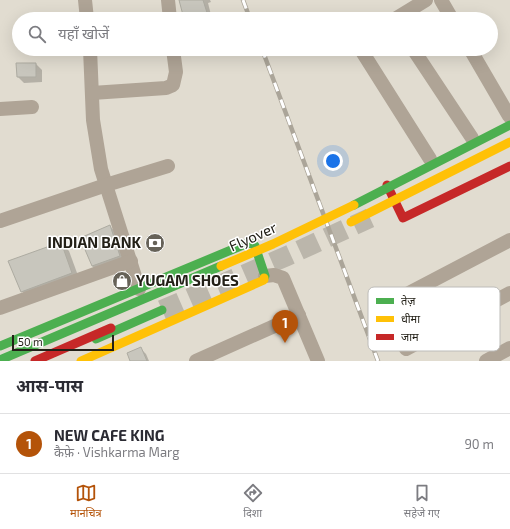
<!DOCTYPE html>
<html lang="hi">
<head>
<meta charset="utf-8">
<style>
	body { margin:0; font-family:"Exo 2","Noto Sans Devanagari",sans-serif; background:#f7f7f7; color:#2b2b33 }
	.scale { position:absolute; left:12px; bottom:10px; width:102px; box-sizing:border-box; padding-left:4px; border:2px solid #232017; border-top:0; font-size:11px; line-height:14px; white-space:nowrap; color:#232017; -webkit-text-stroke:3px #fff; paint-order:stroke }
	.you { position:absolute; left:333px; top:161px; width:14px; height:14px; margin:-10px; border:3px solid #fff; border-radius:50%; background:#1a73e8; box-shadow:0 0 0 6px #1a73e833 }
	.badge { display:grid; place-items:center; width:26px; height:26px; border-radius:50%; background:#b45309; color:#fff; font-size:13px; font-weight:700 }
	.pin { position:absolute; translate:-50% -33px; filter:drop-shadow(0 1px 2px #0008) }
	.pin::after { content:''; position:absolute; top:21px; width:14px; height:12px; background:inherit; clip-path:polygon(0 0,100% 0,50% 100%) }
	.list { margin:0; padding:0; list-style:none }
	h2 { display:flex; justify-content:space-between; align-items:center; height:52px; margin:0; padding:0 16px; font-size:17px }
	h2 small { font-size:13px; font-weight:400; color:#7c7c81 }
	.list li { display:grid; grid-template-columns:26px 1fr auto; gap:12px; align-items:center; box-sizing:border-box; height:60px; padding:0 16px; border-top:1px solid #e1e1e2 }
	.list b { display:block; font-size:15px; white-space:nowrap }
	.list p { margin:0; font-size:13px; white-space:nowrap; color:#7c7c81 }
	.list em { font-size:13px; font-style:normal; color:#7c7c81 }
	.icon { flex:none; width:22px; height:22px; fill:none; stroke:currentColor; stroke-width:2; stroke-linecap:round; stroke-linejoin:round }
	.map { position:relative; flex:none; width:510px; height:361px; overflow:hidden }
	.search { position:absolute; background:#fff; box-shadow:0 4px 16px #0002; left:12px; right:12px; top:12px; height:44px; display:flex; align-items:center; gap:10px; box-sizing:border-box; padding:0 14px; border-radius:22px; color:#7c7c81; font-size:15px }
	.sheet { height:112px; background:#fff }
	nav { display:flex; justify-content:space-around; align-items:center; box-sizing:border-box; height:56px; border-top:1px solid #e1e1e2; background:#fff; font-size:11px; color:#7c7c81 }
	nav a { display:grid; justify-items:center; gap:2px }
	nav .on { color:#b45309 }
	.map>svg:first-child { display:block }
	.shadow { fill:#0003 }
	.building { fill:#c8c6bd; stroke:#adaba1 }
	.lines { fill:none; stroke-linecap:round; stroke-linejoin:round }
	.secondary-tunnel { stroke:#bbb6ab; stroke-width:20; stroke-dasharray:20 10; stroke-linecap:butt }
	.street { stroke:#afa496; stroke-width:14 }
	.fast { stroke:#4caf50; stroke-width:9 }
	.slow { stroke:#ffc107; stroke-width:9 }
	.jam { stroke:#c62828; stroke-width:9 }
	.rail-casing { stroke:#aba599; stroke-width:4.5 }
	.rail { stroke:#fff; stroke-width:3; stroke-dasharray:9; stroke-linecap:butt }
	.fast-bridge { stroke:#4caf50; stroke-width:9 }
	.slow-bridge { stroke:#ffc107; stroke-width:9 }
	.jam-bridge { stroke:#c62828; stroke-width:9 }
	.labels { text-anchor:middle; stroke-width:3; stroke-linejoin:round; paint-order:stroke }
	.street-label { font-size:15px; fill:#232017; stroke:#fff }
	.poi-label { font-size:15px; font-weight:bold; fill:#232017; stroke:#fff; text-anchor:end }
	.key { fill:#fff; stroke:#bdbcb9; stroke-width:1 }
	.key-label { font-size:11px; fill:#232017 }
</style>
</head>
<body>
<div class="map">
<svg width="510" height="361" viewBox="0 0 510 361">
	<rect width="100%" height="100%" fill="#e1dcd0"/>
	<g class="shadow">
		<polygon points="180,0 210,0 211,2 208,3 212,19 182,19 185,18"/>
		<polygon points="129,12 135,19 96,19 96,16"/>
		<polygon points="135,49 158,49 158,54 141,55"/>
		<polygon points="36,64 42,70 42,82 24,83 18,77"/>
		<polygon points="110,226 118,235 128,265 101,274 92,266"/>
		<polygon points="61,243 69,251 80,281 30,299 22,291"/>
		<polygon points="140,348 146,354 149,361 131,361"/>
	</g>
	<g class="building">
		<polygon points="179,0 203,0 209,19 184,19"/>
		<polygon points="16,63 36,63 36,77 17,77"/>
		<polygon points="110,225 120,256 92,266 80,238"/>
		<polygon points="61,242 72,273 21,292 8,261"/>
		<polygon points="141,347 147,361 130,361 127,353"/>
	</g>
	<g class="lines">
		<polyline class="secondary-tunnel" points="162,310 287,256 370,218"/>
		<g class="street">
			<polyline points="85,0 87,19"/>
			<polyline points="168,0 170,19"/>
			<polyline points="441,0 452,19"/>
			<polyline points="395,19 426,0"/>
			<polyline points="90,49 93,120 101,169 106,185 139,289"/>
			<polyline points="362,49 363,53 430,159"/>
			<polyline points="413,49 472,138"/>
			<polyline points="470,49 509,116"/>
			<polyline points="92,93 166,88 173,85 176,72 173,49"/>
			<polyline points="0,109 32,107"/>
			<polyline points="0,221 106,185 168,166"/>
			<polyline points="265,276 274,275 283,278 318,361"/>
			<polyline points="388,304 510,240"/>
			<polyline points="0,308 131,261"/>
			<polyline points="406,349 510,293"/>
			<polyline points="196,361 299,315"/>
			<polyline points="486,361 510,348"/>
		</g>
		<g class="fast">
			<polyline points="96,339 162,310"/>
			<polyline points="0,346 248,243 253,244 255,246 265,276 264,278"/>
		</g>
		<polyline class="slow" points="81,361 264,280 264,278"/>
		<polyline class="jam" points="387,185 403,218 510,166"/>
		<defs>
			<g id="rail">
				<polyline points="243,0 250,19"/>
				<polyline points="262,49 378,361"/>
			</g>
		</defs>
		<use href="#rail" class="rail-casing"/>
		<use href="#rail" class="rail"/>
		<g class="fast-bridge">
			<polyline points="354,205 510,125"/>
			<polyline points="0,360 221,266"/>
		</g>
		<g class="slow-bridge">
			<polyline points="351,222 510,142"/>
			<polyline points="221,266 273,244 354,205"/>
		</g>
		<polyline class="jam-bridge" points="35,361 111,328"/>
	</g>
	<defs>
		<symbol id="bank-disc" viewBox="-11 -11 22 22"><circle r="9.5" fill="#666258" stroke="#fff"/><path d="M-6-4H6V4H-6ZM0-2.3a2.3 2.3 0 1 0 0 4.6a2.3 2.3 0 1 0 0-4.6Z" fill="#fff"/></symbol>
		<symbol id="shop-disc" viewBox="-11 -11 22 22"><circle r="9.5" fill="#666258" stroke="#fff"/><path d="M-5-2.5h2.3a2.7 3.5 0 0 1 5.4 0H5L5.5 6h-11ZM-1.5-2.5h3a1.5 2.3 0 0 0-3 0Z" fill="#fff"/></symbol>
	</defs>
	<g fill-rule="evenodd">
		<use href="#bank-disc" x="144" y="232" width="22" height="22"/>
		<use href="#shop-disc" x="111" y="270" width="22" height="22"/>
	</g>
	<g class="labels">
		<g class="street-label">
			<text transform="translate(253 237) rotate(-24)" y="5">Flyover</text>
		</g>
		<g class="poi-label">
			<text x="141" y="248">INDIAN BANK</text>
			<text x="136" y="286" text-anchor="start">YUGAM SHOES</text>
		</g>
	</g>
	<rect x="368" y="287" width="132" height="64" rx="6" class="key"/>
	<rect x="376" y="298" width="18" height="6" fill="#4caf50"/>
	<rect x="376" y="316" width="18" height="6" fill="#ffc107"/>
	<rect x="376" y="334" width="18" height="6" fill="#c62828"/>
	<g class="key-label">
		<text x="401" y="305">तेज़</text>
		<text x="401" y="323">धीमा</text>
		<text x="401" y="341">जाम</text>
	</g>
</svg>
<div class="scale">50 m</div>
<div class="you"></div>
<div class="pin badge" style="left:285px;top:343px">1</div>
<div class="search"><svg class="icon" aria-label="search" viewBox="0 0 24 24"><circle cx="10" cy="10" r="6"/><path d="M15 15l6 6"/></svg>यहाँ खोजें</div>
</div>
<section class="sheet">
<h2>आस-पास<small></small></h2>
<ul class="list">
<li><span class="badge">1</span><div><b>NEW CAFE KING</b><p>कैफ़े · Vishkarma Marg</p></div><em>90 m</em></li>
</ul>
</section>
<nav>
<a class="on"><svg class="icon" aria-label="map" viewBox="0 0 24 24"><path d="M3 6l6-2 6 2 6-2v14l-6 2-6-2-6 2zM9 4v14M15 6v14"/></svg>मानचित्र</a>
<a><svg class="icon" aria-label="directions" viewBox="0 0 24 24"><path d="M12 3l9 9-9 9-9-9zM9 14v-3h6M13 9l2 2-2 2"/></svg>दिशा</a>
<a><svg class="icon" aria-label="saved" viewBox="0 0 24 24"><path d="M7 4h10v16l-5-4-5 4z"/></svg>सहेजे गए</a>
</nav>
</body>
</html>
